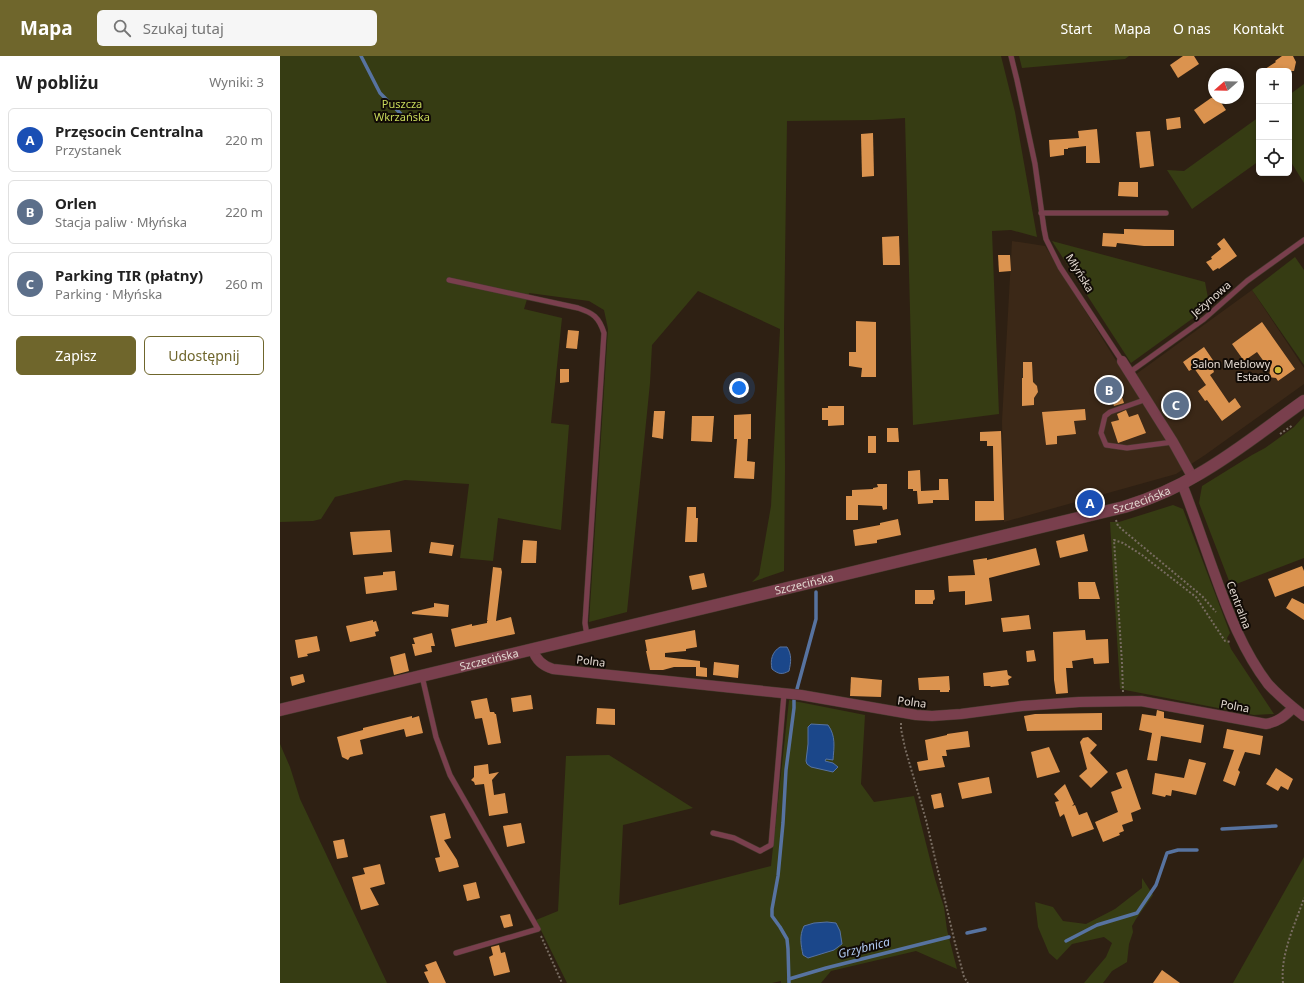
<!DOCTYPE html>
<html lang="pl">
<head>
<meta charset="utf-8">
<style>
	body { margin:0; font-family:"Noto Sans",sans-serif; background:#f6f6f6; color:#222 }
	.controls { position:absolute; right:12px; top:12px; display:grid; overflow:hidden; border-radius:6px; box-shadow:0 2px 6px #0003 }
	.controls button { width:36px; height:36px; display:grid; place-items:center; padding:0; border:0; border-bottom:1px solid #e0e0e0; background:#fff; color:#222; font:20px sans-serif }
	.compass { position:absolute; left:928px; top:12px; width:36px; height:36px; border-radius:50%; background:#fff; box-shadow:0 2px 6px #0003; rotate:250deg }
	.you { position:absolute; left:459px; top:332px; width:14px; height:14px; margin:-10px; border:3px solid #fff; border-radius:50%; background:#1a73e8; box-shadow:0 0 0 6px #1a73e833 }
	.badge { display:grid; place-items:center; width:26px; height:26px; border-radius:50%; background:#6f662c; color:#fff; font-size:13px; font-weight:700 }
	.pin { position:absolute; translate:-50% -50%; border:2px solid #fff; box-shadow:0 1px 4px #0006 }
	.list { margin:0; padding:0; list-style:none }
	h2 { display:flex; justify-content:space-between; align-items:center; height:52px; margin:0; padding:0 16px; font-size:17px }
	h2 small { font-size:13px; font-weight:400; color:#767676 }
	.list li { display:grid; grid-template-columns:26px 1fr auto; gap:12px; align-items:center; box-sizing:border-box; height:64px; margin:0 8px 8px; padding:0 8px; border:1px solid #e0e0e0; border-radius:6px }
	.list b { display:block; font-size:15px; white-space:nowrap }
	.list p { margin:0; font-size:13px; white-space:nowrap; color:#767676 }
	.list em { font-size:13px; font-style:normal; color:#767676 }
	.actions { display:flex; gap:8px; padding:12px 16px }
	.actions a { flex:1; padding:9px 0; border:1px solid #6f662c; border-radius:6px; text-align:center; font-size:14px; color:#6f662c }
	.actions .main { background:#6f662c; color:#fff }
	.icon { flex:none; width:22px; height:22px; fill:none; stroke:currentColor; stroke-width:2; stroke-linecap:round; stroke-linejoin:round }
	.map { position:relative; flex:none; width:1024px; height:927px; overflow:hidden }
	header { display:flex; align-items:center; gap:24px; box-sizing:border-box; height:56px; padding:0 20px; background:#6f662c; color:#fff }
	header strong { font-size:19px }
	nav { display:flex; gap:22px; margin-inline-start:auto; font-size:14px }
	.search { width:280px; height:36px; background:#f6f6f6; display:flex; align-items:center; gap:10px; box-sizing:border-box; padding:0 14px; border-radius:6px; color:#767676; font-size:15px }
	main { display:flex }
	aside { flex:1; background:#fff }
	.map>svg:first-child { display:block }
	.built { fill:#3b2817 }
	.green { fill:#363c13; fill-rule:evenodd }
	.water { fill:#1b478a; stroke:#5773a0 }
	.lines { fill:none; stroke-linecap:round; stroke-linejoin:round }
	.stream { stroke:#5773a0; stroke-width:3.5 }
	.building { fill:#db934f }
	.service-casing { stroke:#473a2e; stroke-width:6 }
	.minor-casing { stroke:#473a2e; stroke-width:11 }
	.tertiary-casing { stroke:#473a2e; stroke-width:13 }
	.path { stroke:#786c61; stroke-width:2; stroke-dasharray:2 2; stroke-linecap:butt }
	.service { stroke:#793f4d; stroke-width:5 }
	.minor { stroke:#793f4d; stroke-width:10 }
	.tertiary { stroke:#793f4d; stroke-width:12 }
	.poi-dot { fill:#ceb938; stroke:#110b06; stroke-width:1.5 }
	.labels { text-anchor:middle; stroke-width:4; stroke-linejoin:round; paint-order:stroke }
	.park-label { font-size:11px; fill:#c7d85a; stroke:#110b06 }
	.street-label { font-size:11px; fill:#e4dad2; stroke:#110b06 }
	.poi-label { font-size:11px; fill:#e4dad2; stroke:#110b06; text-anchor:end }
	.water-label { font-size:12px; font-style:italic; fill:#afc8ee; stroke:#110b06 }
</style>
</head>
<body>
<header>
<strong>Mapa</strong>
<div class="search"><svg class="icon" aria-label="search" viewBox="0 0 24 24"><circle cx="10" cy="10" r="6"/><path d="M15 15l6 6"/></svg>Szukaj tutaj</div>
<nav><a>Start</a><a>Mapa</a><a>O nas</a><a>Kontakt</a></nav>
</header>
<main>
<aside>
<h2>W pobliżu<small>Wyniki: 3</small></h2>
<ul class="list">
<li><span class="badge" style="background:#1a4fb4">A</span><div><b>Przęsocin Centralna</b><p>Przystanek</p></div><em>220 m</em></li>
<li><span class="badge" style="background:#5c6f8a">B</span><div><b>Orlen</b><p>Stacja paliw · Młyńska</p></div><em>220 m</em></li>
<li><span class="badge" style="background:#5c6f8a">C</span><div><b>Parking TIR (płatny)</b><p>Parking · Młyńska</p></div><em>260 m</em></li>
</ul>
<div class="actions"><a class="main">Zapisz</a><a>Udostępnij</a></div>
</aside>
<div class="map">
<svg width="1024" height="927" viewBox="0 0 1024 927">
	<rect width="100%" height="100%" fill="#2e2013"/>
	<polygon class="built" points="732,185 765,190 848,324 972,234 1024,312 1024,328 925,399 896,418 724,466 722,365"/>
	<g class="green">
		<polygon points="0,0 721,0 735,56 757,181 731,174 712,175 719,358 633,369 625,62 593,64 507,65 504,273 505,412 504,515 472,526 479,519 491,450 500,273 418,235 372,289 370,327 347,556 309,566 328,273 324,254 309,245 249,237 244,253 282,262 271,367 289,369 281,474 218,462 213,505 180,502 189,428 125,424 55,441 41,463 33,465 0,466"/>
		<polygon points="739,0 849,0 845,3 742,12"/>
		<polygon points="1024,28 1024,127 1009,103 1009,39"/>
		<polygon points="979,61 979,105 912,153 887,114 904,115"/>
		<polygon points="772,185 925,226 928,242 927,252 851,307"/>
		<polygon points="1015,201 1024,214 1024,309 972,234"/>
		<polygon points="1024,360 1024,502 951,530 919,447 922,430 972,399 985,392 1014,371"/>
		<polygon points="893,449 903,453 950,577 947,582 951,593 994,658 974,659 840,633 830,466 839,466"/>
		<path d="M509,644L585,659L581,728L594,746L634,740L655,823L664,851L667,874L677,913L636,895L551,915L541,927H501V925L492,927H287L256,864L278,855L286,700L329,699L413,752L343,769L339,849L491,810ZM547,866L554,894L528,902L523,899L521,885L524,870L534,867Z"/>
		<polygon points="0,688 10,711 20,743 107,927 0,927"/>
		<polygon points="1024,801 1024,927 953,927"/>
		<polygon points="862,822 873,839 856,863 852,870 853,876 849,888 847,906 832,915 823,927 804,927 826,901 832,887 824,881 792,888 777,904 769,897 758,871 755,846 773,851 783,865 806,868 835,853 862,832"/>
	</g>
	<g class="water">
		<path d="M500,591H507C512,599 511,606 509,615C502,619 498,618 492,613C490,604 492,596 500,591Z"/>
		<path d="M531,668L548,669C556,680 554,691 553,704L546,703L545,705L553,707L558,711L553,716L531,711L527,708L526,705L528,688V671Z"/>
		<path d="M547,866L556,867L560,875L562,888L554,894L528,902L523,899C521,889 519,880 524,870L534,867Z"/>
	</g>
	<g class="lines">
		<g class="stream">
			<polyline points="81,0 100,37 126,63"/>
			<polyline points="517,633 536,563 536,536"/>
			<polyline points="942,773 996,770"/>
			<polyline points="687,877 705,873"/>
			<polyline points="786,885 817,869 857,857 876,829 887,797 898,794 917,794"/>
			<polyline points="509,923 546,912 669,881"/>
			<polyline points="509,927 508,893 507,883 500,871 492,860 492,853 498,820 503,767 506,714 514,652 514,644"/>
		</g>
	</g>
	<g class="building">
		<polygon points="903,0 914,0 919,8 898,22 890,9"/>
		<polygon points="1002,0 1013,0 1016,6 1014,15 982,15 996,6 995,5"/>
		<polygon points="931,42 938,42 946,54 924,68 914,54"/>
		<polygon points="900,61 901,72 887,74 886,63"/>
		<polygon points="817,73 820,107 806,107 806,90 788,92 788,93 784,93 784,99 770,101 769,84 799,82 798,75"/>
		<polygon points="870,75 874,110 860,112 856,76"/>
		<polygon points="593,77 594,120 582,121 581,78"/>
		<polygon points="839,126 858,126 858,141 838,140"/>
		<polygon points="844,173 894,174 894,190 864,190 837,187 836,191 822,190 823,177 844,178"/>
		<polygon points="619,180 620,209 603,209 602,181"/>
		<polygon points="944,182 957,200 939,213 938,212 933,215 926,206 932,203 931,201 941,193 937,188"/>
		<polygon points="718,199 730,199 731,215 719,216"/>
		<polygon points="576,265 596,266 596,321 581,321 582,312 569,310 569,296 576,296"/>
		<polygon points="982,266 1015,313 998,325 996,322 989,321 990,314 977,296 964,305 952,288"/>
		<polygon points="288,274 299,275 297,293 286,292"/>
		<polygon points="924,291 937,310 933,313 934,316 930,319 949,347 955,342 961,351 942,365 927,344 925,345 918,335 926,329 914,312 909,315 903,306"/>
		<polygon points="743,306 752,306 753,326 757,330 758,336 754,342 754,349 742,350 742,322 743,322"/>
		<polygon points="280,313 289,313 289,326 280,327"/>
		<polygon points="818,323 840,324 841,338 844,347 834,350 832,345 829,344 824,339 817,339"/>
		<polygon points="548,350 564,350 564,369 548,370 548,364 542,364 542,352 548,352"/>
		<polygon points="805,353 806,364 794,365 796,378 777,380 777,388 766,389 762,356"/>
		<polygon points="846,354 849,361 858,358 866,377 838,387 831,366 839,364 837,358"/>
		<polygon points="374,355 385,355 383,383 372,381"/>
		<polygon points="471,358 471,383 468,383 467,405 475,406 474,423 454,422 457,383 454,383 454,359"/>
		<polygon points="412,360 434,360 432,386 411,385"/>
		<polygon points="607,372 618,372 619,386 607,386"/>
		<polygon points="721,375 724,464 695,465 695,445 714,445 713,390 707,390 707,385 700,385 700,376"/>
		<rect x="588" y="380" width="8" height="17"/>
		<polygon points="640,414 641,435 659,434 659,423 668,423 669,444 653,444 653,447 638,448 637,435 633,435 633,433 628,433 628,415"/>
		<polygon points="597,428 607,428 607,453 603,454 602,450 578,449 578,464 566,464 566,440 572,440 572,434 593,433 593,432 598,431"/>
		<polygon points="407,451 416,451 416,462 418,462 417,486 405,486"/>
		<polygon points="618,463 621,479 597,484 597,487 575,490 573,474 600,469 600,467"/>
		<polygon points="110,474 112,496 73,499 70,476"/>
		<polygon points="804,478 808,495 780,502 776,485"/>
		<polygon points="243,484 257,485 256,507 241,507"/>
		<polygon points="151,486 174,489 172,500 149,497"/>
		<polygon points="756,492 760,509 709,522 712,545 685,549 685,535 669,536 668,520 695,519 693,504 707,502 707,504"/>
		<polygon points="1022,510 1024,515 1024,530 995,541 988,523"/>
		<polygon points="213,511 221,512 222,516 216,565 231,561 235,578 175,591 171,573 192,568 192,570 207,567 207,565 208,564 207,564"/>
		<polygon points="115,515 117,534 86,538 84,521 103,519 103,516"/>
		<polygon points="424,517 427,531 412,534 409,520"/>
		<polygon points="798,526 815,526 820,543 799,543"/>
		<polygon points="635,534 654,534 655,543 653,545 653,548 635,548"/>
		<polygon points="1012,542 1024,548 1024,564 1006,552"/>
		<polygon points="154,547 169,549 168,561 132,558 132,556 154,551"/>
		<polygon points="749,559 751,573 723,576 721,562"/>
		<polygon points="93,564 93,566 96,565 99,575 95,576 96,580 70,586 66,570"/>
		<polygon points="415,574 417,591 406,593 406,595 385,597 385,601 420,605 420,611 427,612 427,621 416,620 416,611 394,611 383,614 370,614 366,595 367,595 365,584"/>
		<polygon points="805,574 806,584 828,583 829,607 814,608 813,602 792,605 793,612 786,612 788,637 776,638 774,624 773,576"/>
		<polygon points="152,577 155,590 151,590 152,596 135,600 132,588 135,588 133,582"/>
		<polygon points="37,580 40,595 27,598 28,600 18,602 15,584"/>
		<polygon points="754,594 756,605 747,606 746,595"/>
		<polygon points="125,597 129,615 114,619 110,601"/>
		<polygon points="434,606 459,609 458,622 433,619"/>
		<polygon points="727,614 728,619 732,621 728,624 729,629 711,631 710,630 704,630 703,617"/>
		<polygon points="23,618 25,626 12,630 10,621"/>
		<polygon points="669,620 670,634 669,634 669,636 660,636 660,634 639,634 638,622"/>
		<polygon points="571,621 602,624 601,641 570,640"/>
		<polygon points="251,639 253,653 233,656 231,642"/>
		<polygon points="207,642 210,656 214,656 215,658 216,658 221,687 208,689 202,662 195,663 191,645"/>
		<polygon points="317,652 335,653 335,669 316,668"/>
		<polygon points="877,654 884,656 884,662 924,669 921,687 881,680 877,705 867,704 872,677 859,674 862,658 876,660"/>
		<polygon points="822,657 822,674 747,675 744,660 755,658"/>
		<polygon points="132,660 132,662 139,660 143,677 126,681 124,673 80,684 83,698 70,701 68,704 62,701 57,681 83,674 83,672"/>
		<polygon points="947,673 983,680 980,699 965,696 958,714 960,716 955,730 943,725 954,694 943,692"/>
		<polygon points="688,675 690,691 666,694 667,700 662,700 665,711 639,715 637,706 648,704 645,684 667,679 667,678"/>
		<polygon points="808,681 817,689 810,697 828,716 811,732 799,720 807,713 800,686 803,682"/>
		<polygon points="769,691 780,716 757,722 751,696"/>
		<polygon points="909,703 926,707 916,739 892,734 891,740 886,739 885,741 872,738 875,717 904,722"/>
		<polygon points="208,708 209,718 219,716 212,724 214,739 225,737 228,757 209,760 204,728 195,729 194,726 191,724 194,721 194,710"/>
		<polygon points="996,712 1013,723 1008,734 1001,730 998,735 986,728"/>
		<polygon points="847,713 861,753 851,757 853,765 842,769 844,775 839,777 840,779 823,786 815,766 838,756 831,736 842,732 836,717"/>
		<polygon points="709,721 712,737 682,743 678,727"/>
		<polygon points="785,728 794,748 792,750 795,749 799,759 807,756 814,773 792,781 784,758 780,761 775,746 779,745 774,738"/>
		<polygon points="661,737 664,751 654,753 651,739"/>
		<polygon points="165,757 171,782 164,784 177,804 179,811 159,816 155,802 160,801 150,760"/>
		<polygon points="241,767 245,787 227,791 223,770"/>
		<polygon points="64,783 68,801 57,803 53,785"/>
		<polygon points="100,808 105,828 90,832 99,849 81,854 72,821 85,818 83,812"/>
		<polygon points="196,826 200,842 187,845 183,829"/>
		<polygon points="230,858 233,870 224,872 220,860"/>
		<polygon points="219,889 221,897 225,896 230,916 214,920 209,901 213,899 211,891"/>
		<polygon points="156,905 166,927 149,927 144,916 148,915 145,909"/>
		<polygon points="882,914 900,927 873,927"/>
	</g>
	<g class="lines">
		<defs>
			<g id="service">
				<polyline points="731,0 737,24 755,108 764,173 766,183 780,211 842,305"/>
				<polyline points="761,157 886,157"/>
				<path d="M169,224L298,252C313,257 319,261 324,277L305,567L307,580"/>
				<polyline points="850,316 924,263 967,225 1024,184"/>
				<polyline points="867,343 830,356 825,360 821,377 826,389 847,392 893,386"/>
				<polyline points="142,620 156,681 170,719 258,873 176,897"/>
				<polyline points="433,777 454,782 480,795 491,789 504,638"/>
			</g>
			<g id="minor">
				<polyline points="842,305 893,386 913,422"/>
				<path d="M902,428C914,458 924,489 935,519C949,558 963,595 988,628C999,640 1011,650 1024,660"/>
				<path d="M253,594C256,604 263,610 273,613L521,639L636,659L652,660L681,658L742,650L799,646L861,645L986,668C998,666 1005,660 1013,652"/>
			</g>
			<g id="tertiary">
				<path id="s1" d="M0,654L844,451C870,443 896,432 919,418C956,397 990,369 1024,345"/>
			</g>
		</defs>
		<use href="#service" class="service-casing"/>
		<use href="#minor" class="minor-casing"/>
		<use href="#tertiary" class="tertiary-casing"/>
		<g class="path">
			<polyline points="1000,378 1013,369"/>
			<polyline points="836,464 838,470 922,540 936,556"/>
			<polyline points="843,636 842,607 834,484 843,487 862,499 916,541 945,585 951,586"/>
			<polyline points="621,667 621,673 625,692 646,764 675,887 684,921 688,927"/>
			<polyline points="261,880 282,927"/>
			<path d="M1003,927C1000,898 1015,869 1024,842"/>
		</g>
		<use href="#service" class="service"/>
		<use href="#minor" class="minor"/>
		<use href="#tertiary" class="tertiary"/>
	</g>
	<circle class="poi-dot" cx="998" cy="314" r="4"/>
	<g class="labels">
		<g class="park-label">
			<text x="122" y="52">Puszcza<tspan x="122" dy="13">Wkrzańska</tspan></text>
		</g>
		<g class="street-label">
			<text transform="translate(800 217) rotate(58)" y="4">Młyńska</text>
			<text transform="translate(931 243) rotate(-41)" y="4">Jeżynowa</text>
			<text dy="4" stroke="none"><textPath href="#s1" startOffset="887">Szczecińska</textPath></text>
			<text dy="4" stroke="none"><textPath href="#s1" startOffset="539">Szczecińska</textPath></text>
			<text transform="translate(959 549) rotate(69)" y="4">Centralna</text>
			<text dy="4" stroke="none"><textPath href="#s1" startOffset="215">Szczecińska</textPath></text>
			<text transform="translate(311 605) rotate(7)" y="4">Polna</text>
			<text transform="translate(632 646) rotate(7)" y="4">Polna</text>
			<text transform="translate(955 650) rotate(10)" y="4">Polna</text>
		</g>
		<g class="poi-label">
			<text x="990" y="312">Salon Meblowy<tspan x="990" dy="13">Estaco</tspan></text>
		</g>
		<g class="water-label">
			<text transform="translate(584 892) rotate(-14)" y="4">Grzybnica</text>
		</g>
	</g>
</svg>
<div class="controls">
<button>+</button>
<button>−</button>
<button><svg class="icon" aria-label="locate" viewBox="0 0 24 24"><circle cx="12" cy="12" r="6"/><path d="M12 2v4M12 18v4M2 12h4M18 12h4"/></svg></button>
</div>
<svg class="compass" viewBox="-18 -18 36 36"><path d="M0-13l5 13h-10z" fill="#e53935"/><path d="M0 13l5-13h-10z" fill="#767676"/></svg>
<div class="you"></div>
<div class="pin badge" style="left:810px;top:447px;background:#1a4fb4">A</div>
<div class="pin badge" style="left:829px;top:334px;background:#5c6f8a">B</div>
<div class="pin badge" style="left:896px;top:349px;background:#5c6f8a">C</div>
</div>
</main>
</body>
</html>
